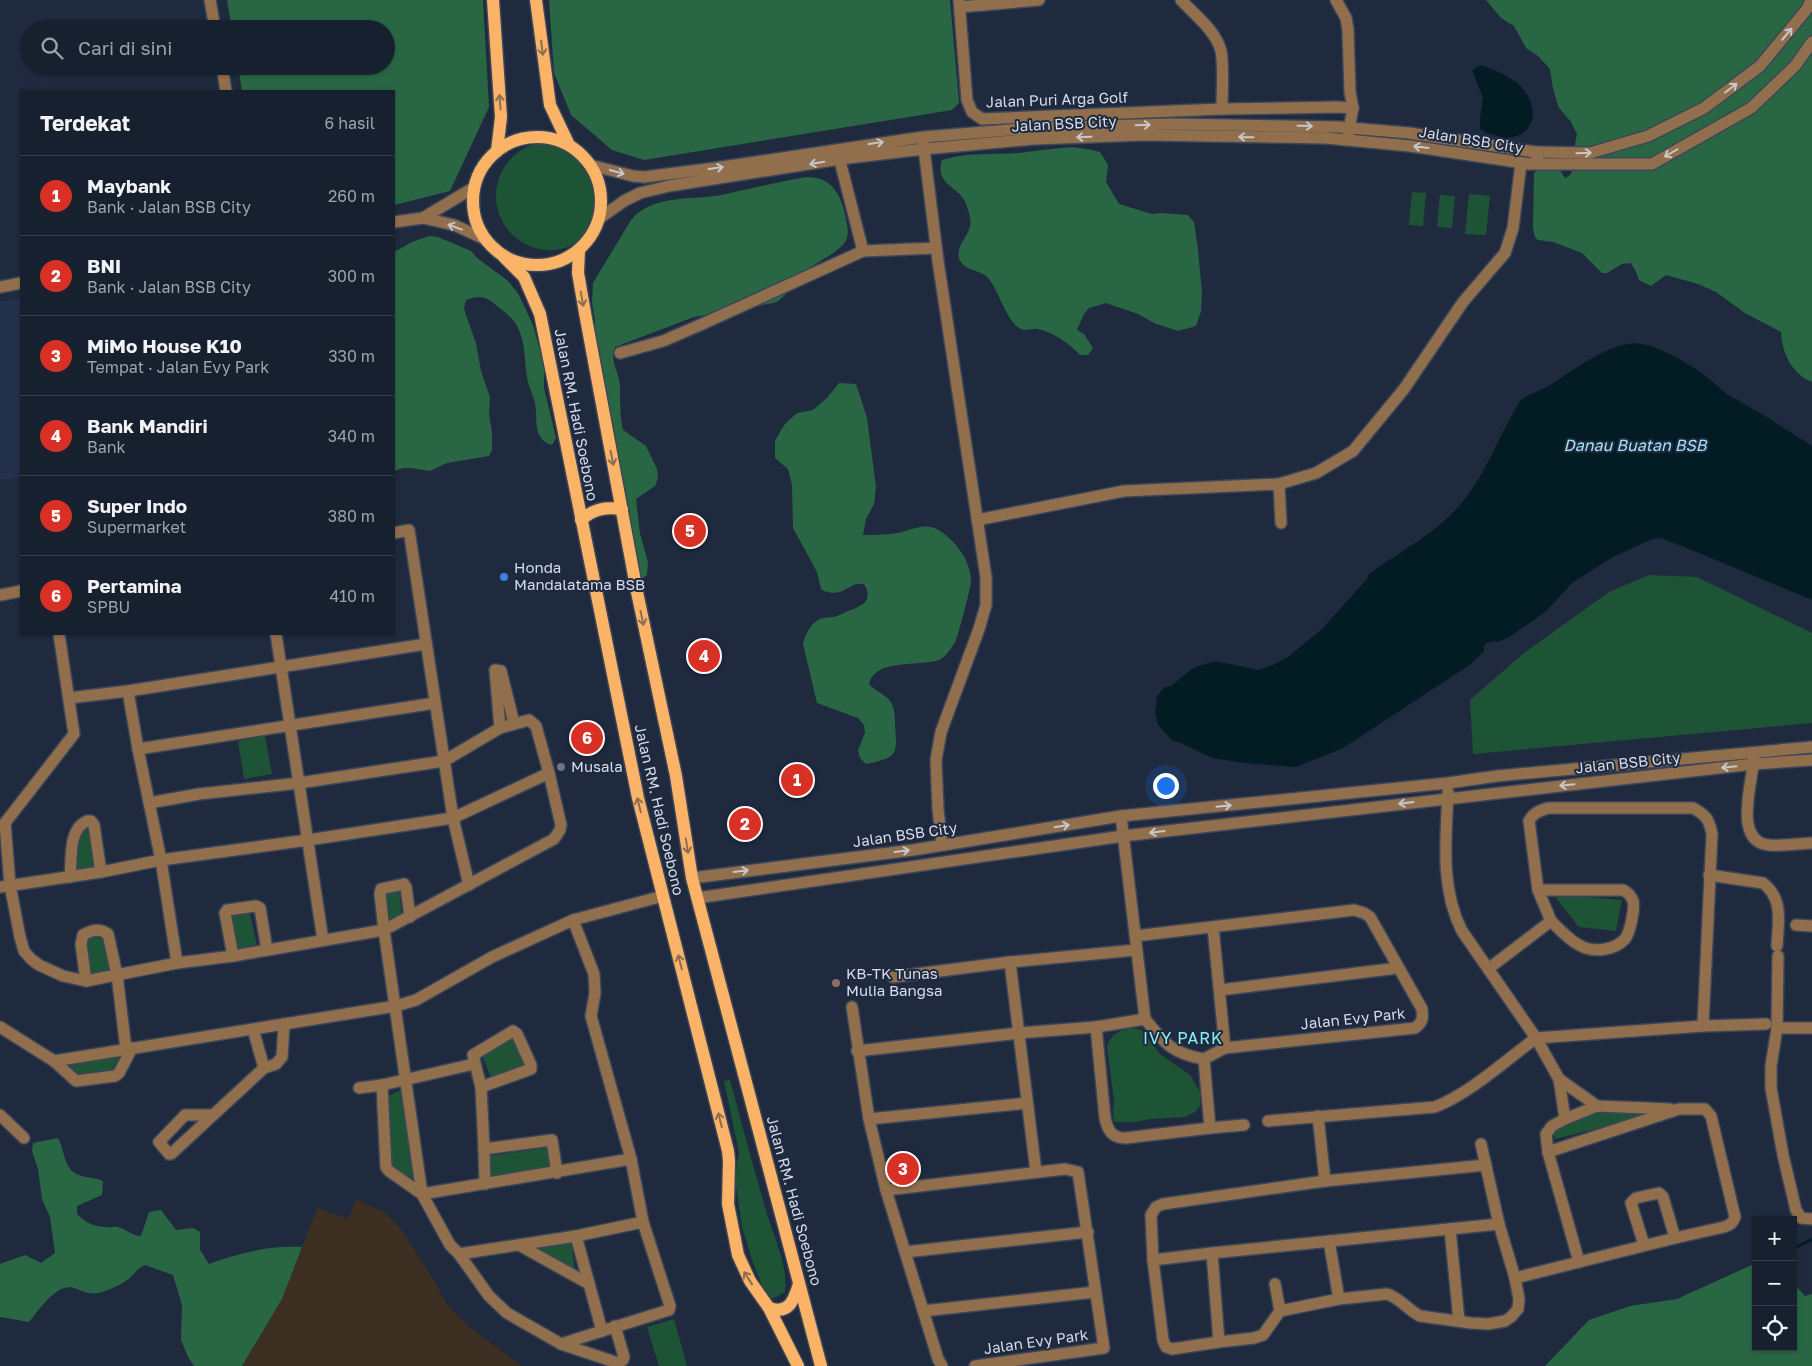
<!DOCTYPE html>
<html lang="id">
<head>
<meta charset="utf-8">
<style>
	body { margin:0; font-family:"Golos Text",sans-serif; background:#242d3b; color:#f1f3f6 }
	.controls { position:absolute; right:15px; bottom:15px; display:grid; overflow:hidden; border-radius:0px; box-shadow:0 1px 4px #0004 }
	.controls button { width:45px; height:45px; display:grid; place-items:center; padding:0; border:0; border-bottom:1px solid #363e4b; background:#17202f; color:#f1f3f6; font:25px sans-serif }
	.you { position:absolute; left:1165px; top:785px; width:18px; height:18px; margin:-12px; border:4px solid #fff; border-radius:50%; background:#1a73e8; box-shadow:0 0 0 8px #1a73e833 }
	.badge { display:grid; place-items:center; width:32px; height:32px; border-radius:50%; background:#d93025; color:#fff; font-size:16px; font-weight:700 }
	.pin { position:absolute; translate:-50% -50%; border:2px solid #fff; box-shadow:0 1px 5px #0006 }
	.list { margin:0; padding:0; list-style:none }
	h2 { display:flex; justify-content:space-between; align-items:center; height:65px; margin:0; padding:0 20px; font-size:21px }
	h2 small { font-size:16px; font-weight:400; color:#9ea3aa }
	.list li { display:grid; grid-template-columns:32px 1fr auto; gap:15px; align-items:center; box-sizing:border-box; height:80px; padding:0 20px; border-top:1px solid #363e4b }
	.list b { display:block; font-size:19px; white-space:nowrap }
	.list p { margin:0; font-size:16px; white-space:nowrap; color:#9ea3aa }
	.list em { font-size:16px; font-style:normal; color:#9ea3aa }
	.icon { flex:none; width:28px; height:28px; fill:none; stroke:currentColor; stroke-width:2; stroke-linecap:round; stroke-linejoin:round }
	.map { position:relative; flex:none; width:1812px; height:1366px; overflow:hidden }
	.search { position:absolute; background:#17202f; box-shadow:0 1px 4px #0004; left:20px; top:20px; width:375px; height:55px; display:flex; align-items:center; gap:12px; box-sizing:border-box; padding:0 18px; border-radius:28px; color:#9ea3aa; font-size:19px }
	.panel { position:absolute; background:#17202f; box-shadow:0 1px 4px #0004; left:20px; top:90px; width:375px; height:545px; border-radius:0px }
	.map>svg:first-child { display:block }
	.commercial { fill:#3c2e21 }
	.built { fill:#24314d }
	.green { fill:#1e5436 }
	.forest { fill:#296744 }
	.water { fill:#031c23 }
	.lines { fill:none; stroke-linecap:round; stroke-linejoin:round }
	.stream { stroke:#031c23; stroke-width:3 }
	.minor-casing { stroke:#3c465a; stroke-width:14 }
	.major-casing { stroke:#3c465a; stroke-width:15 }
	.minor { stroke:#916f4c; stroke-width:11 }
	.major { stroke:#fab367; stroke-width:12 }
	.oneway { stroke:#c7c6ca }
	.oneway2 { stroke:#8c6e53 }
	.shop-dot { fill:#3f7fe0; stroke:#1f2a3f; stroke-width:2 }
	.worship-dot { fill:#6b7280; stroke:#1f2a3f; stroke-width:2 }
	.education-dot { fill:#8d6e63; stroke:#1f2a3f; stroke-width:2 }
	.labels { text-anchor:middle; stroke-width:4; stroke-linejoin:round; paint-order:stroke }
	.street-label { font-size:15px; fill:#d5dcea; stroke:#1f2a3f }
	.poi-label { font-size:15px; fill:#d5dcea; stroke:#1f2a3f; text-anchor:start }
	.water-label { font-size:16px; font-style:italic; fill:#a3e2f6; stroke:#1f2a3f }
	.neighbourhood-label { font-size:16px; letter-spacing:1px; fill:#85f1f6; stroke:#1f2a3f }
</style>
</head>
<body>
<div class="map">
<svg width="1812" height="1366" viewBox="0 0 1812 1366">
	<rect width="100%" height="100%" fill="#1f2a3f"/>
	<polygon class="commercial" points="356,1199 386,1213 401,1229 429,1272 447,1304 469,1327 522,1366 242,1366 282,1299 317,1208 348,1219"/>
	<polygon class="built" points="21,298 21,477 0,480 0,302"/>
	<g class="green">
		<circle cx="550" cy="196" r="54"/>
		<polygon points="1412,192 1426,193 1423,226 1409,225"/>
		<polygon points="1469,194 1490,196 1486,235 1465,234"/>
		<polygon points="1440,195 1455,196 1452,228 1437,227"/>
		<polygon points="1649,575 1697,577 1812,633 1812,723 1473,754 1470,700 1524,653 1609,592"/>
		<polygon points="265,736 272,774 244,779 238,741"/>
		<polygon points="84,827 90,828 94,867 76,870 77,833"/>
		<polygon points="399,889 402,917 384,922 381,891"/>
		<polygon points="1553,894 1622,900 1616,931 1579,927"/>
		<polygon points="249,910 257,945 239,949 231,914"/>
		<polygon points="94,936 102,939 110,968 99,973 90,973 85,940"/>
		<path d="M1133,1028L1142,1030L1160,1054L1190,1075L1200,1092V1106L1195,1112L1185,1117L1149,1119L1136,1122H1115L1113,1117L1114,1100L1107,1047C1111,1033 1121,1030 1133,1028Z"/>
		<polygon points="513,1038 524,1066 491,1078 482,1055"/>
		<polygon points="120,1056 111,1072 78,1077 65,1064"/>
		<path d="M730,1080C742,1125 754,1170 767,1214C775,1240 788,1265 785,1292L772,1299L765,1293L752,1260L742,1227L735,1180L739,1152L724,1081Z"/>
		<polygon points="401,1090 414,1179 391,1167 386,1097"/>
		<polygon points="1640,1108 1648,1116 1555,1139 1552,1129 1602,1110"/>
		<polygon points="547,1148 551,1168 489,1177 487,1156"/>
		<polygon points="571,1241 575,1270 536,1249"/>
		<polygon points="674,1319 687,1366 659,1366 647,1327"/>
	</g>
	<g class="forest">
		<polygon points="227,0 483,0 489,107 450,191 394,205 394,91 242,91 238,66 386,66 386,29 232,29"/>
		<polygon points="549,0 950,0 959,103 952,110 644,160 612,150 571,115 554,73"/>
		<path d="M1486,0H1812V382C1792,374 1782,353 1781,332L1745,313L1716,292L1698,284L1666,275L1651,286L1639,280L1636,272L1631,263L1622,264L1607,273H1602L1582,253L1553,242L1538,240L1535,237L1533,228L1534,173L1547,163H1555L1565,178L1569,176L1574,169L1573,154L1577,134L1571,122L1559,108L1553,89L1550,69L1538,56L1526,48L1514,26L1501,18Z"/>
		<path d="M1073,147L1092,150L1100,152L1108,165L1106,182L1119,204L1152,214L1161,213L1188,215L1194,222L1198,250L1202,293L1201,311L1196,326L1178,331L1154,323L1138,314L1106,303L1089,308L1084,314L1077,330L1084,334L1093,348L1088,355H1080C1070,344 1053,332 1038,329C1032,328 1026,332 1019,328C1006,319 999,292 989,279C982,269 963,272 959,258C956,246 968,237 970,226C972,220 968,210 966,204C960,186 934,185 942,160C970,151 998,156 1027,152C1042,150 1057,148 1073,147Z"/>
		<path d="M806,177C833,177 841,195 846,219C847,225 849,232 847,238C842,252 814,263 802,273C790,284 789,296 774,303L694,317L615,347C609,362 620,372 620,388C620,403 620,415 623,430L646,446L657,469L658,478L655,486L636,499L640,534L648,562L647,575L643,578L639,576L595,338V320L592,303L593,283L631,220C653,193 695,201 726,194C752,188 779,182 806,177Z"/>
		<path d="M429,236L438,237L471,251L477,258L507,280L518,293L533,325L540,351L544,370V388L556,438L552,445C532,439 538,419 535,403C533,394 528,386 527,377C524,359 526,341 516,324C512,317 503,311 497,306C486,296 479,295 466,300L464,309L467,318L476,343L481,371L490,397L489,415L492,432V450L489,456L447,463L430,471L411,468H403L394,471V252L412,242Z"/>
		<path d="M839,383L856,384L867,418L876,487L874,504L866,519L863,535C874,535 886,535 897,533C909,531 924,522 937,529C954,539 971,560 971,581C971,587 959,632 956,640C953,646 946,657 939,660C918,667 875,658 869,684C875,691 885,694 890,701C895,708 895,717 895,724C897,755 899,757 866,764L860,758L858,750L865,733L864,725L858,718L817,703L803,644C805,635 810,625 818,620C823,617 828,618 833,617C838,616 843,613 848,611C862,606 874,601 864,584H856L840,592L832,593L824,591L821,589L817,572L793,528L792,485L788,469L775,458V441L784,425L797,413L813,410L827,398Z"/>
		<path d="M58,1138C65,1150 63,1169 79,1175C87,1178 95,1177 103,1181L102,1195L77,1206V1214C84,1222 95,1227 106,1227C111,1228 114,1226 118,1227C128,1230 130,1235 141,1236L149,1212L161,1210L176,1230L193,1228L200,1232V1250L209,1264C239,1253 270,1245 302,1247L282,1299L242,1366H194L188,1357L181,1340L182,1305L173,1275L145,1265C138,1268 136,1272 131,1277C123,1284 113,1288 103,1292C93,1295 86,1293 77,1289C58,1280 40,1309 29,1322L0,1317V1264L25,1255L41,1263L55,1253L50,1217L42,1199L38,1169L32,1151L33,1143Z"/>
		<polygon points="1756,1263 1756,1347 1793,1347 1793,1283 1805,1296 1812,1294 1812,1366 1545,1366 1589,1320 1630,1306 1677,1299"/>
	</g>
	<g class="water">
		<path d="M1481,65C1493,69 1507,75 1517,83C1540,102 1540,138 1503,138C1496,134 1487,135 1480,129V118L1483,98L1472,70Z"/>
		<path d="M1635,343L1652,346L1678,358L1702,373L1727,394L1770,419L1812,446V600L1699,553L1661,538L1652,539L1613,557L1573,582L1547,610L1534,620L1509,637L1498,642L1494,641L1486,643L1484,646V651L1471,664L1343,748L1296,767L1244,763L1212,758L1181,743L1172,740L1158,725L1155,712L1157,696L1165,687L1171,686L1192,669L1201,665L1213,662L1226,663L1258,670L1273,665L1288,657L1322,629L1366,580L1369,574C1402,550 1439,532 1464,500C1478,482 1487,464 1497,444C1503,430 1511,417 1518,404C1521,396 1543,390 1550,385C1576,369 1603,346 1635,343Z"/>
	</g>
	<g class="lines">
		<polyline class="stream" points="1793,1249 1812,1239"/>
		<defs>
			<g id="minor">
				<polyline points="210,0 215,29"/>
				<polyline points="959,0 967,100 972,112 982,119 1222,109 1337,107 1353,108"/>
				<path d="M1181,0C1195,15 1216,31 1221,51C1224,66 1222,93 1222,109"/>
				<polyline points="1336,0 1346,18 1348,30 1350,92 1353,108 1348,135"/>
				<polyline points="960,7 1039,0"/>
				<polyline points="222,66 226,91"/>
				<polyline points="923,141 938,261 986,577 986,605 979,629 941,732 936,760 938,809 942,845"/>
				<polyline points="1535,152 1590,153 1648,136 1704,108 1760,66 1807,9 1811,0"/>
				<polyline points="838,153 863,251 936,248"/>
				<polyline points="1530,164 1652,164 1751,108 1795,66 1812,42"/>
				<polyline points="590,165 633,176 644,177 715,168 923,137 1034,128 1171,124 1339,127 1409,133 1535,152 1538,156 1535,162 1530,164 1410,146 1326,138 1144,135 1034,139 924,149 840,159 669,186 640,193 624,201 600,218"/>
				<polyline points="423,218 473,188"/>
				<polyline points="394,222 423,218 454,225 487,240"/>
				<polyline points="0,287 21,283"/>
				<polyline points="620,353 663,341 700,325 863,251"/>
				<polyline points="1279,484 1316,473 1353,451 1404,389 1463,302 1505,253 1513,228 1521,163"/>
				<polyline points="977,520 1124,491 1279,484 1281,523"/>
				<polyline points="394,533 409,530 453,818 469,885"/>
				<polyline points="0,595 21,591"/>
				<polyline points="59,634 74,734 5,823 10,885 20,937 24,951 31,959 39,965 63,976 86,981 177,963 233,956 384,930 554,839 560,830 561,825 549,773 536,726 529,720 500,728 444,761 299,783 199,794 149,803"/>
				<polyline points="276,634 323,940"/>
				<polyline points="128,691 138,749 161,860 177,963"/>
				<polyline points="69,698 128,691 426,644"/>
				<polyline points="500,728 495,670 501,671 514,723"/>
				<polyline points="138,749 435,703"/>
				<path d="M1754,757C1753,780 1732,842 1769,845C1783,846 1798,844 1812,843"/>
				<path d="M1448,792C1446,839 1440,888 1462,931L1536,1038L1703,1026L1766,1024"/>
				<path d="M1121,816L1145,1019L1096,1027L1105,1118C1108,1131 1112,1138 1126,1138L1210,1128L1204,1059L1225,1048L1415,1028C1423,1022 1423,1018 1422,1009L1370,917L1364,913L1354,910L1135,936"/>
				<path d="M1709,875L1763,883C1784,899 1778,923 1777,946"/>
				<path d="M70,877C72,859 68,829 87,821H91L94,825L101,872"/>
				<polyline points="692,878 913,850 1121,816 1448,783 1497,776 1812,747"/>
				<polyline points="0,887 101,872 161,860 308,840 453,818 549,773"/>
				<polyline points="1538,890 1551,921"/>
				<polyline points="697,898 1123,836 1754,764 1812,760"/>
				<polyline points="410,917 406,887 404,884 381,889 380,894 384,930 422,1194 450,1245 459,1254 576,1236 643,1222"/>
				<polyline points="573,920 594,974 595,993 591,1016 631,1159 643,1222 670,1306 669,1310 602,1331 576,1236"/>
				<polyline points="1796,925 1812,926"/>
				<polyline points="1213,927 1225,1048"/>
				<polyline points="233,956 225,913 227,910 256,906 260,908 267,950"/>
				<polyline points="1778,956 1777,1028 1771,1066 1771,1088 1783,1155 1796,1210 1801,1218 1812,1219"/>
				<polyline points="1010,962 1036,1172"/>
				<path d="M1488,969L1551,921C1560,930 1570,941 1581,946C1594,953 1615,950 1625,939C1630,933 1635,908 1633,901C1631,895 1628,893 1623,890H1538L1529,821C1533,813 1539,811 1548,808H1693C1706,815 1709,819 1712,834L1703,1026"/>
				<polyline points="893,977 1010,962 1136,950"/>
				<path d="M86,981L81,944L83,935C91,930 100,928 108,934L117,975L126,1049"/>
				<polyline points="1220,990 1398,968"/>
				<polyline points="852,1007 869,1119 886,1190 938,1359 942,1366"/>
				<path d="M1145,1019C1164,1043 1173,1054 1204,1059"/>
				<polyline points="0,1027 54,1061 76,1081 115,1076 119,1073 132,1048"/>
				<polyline points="1777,1028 1812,1028"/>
				<polyline points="253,1029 264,1068"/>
				<polygon points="513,1031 517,1034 531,1065 531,1069 481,1087 473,1055"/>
				<polyline points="857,1051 1019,1033 1096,1027"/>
				<polyline points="54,1061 396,1006 416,1000 492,957 573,920 663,896"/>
				<polyline points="474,1064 382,1085 386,1167 389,1171 422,1194 631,1159"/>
				<polyline points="481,1087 484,1149"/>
				<polyline points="359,1088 382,1085"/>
				<polyline points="1597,1106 1559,1079 1565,1119 1552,1126 1546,1134 1548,1152 1579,1262 1675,1238 1663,1197 1659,1193 1636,1198 1631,1203 1644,1245"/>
				<polyline points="0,1115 24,1138"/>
				<polyline points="212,1115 185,1115 159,1142 169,1154 171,1154 264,1068 276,1064 282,1057 284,1024"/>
				<polyline points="1318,1116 1325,1181"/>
				<polyline points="869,1119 1027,1103"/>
				<polyline points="1565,1119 1597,1106 1670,1109"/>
				<path d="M1268,1121L1435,1107C1470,1093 1505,1061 1536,1038L1559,1079"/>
				<polyline points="1210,1128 1244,1125"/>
				<path d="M1548,1152L1679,1109H1705L1711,1116L1735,1217C1733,1223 1730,1225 1724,1227L1675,1238"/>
				<polyline points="485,1184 484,1149 552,1140 557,1173"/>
				<polyline points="886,1190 1065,1169 1078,1172 1104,1348 975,1366"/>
				<polyline points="1450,1229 1459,1321"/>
				<polyline points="519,1245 589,1284"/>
				<polyline points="905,1252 1088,1232"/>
				<polyline points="1212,1253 1219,1342 1172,1349 1166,1347 1163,1340 1153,1260 1151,1215 1156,1207 1163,1204 1325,1181 1486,1165"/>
				<polyline points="459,1254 489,1296 507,1313 561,1344 602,1331"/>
				<polyline points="1153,1260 1212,1253 1499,1224"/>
				<polyline points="1515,1278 1579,1262"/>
				<polyline points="1275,1284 1280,1311"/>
				<path d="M1339,1299L1387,1294C1400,1298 1408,1310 1420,1316L1471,1323L1488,1324L1505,1321L1511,1317L1518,1309L1519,1299L1515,1278L1499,1224L1481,1144"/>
				<polyline points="923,1311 1095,1292"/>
				<polyline points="1219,1342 1254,1338 1263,1335 1280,1311 1339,1299 1329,1241"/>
				<polyline points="561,1344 618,1363 623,1360 624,1357 615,1326"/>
			</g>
			<g id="major">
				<polyline points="493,0 501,117 497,151"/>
				<polyline points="536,0 550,105 569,145"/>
				<circle cx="537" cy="201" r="64"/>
				<polyline points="579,250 578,273 585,313 637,592 676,776 692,878 821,1366"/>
				<polyline points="504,257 524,277 540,314 638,798 728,1151 729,1161 728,1204 738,1255 750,1281 769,1308 798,1366"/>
				<path d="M581,520C593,509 605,507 622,509"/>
				<path d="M769,1308C789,1315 794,1300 799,1284"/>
			</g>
		</defs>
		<use href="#minor" class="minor-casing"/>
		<use href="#major" class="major-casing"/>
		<use href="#minor" class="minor"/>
		<use href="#major" class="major"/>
	</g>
	<defs><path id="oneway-shaft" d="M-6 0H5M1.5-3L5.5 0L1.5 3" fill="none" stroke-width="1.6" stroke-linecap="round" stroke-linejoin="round" transform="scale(1.25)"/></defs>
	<g class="oneway">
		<use href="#oneway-shaft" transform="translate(1787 34) rotate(-50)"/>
		<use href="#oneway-shaft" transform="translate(1731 88) rotate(-37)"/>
		<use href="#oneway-shaft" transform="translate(1143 125) rotate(-2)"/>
		<use href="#oneway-shaft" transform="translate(1305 126) rotate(1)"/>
		<use href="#oneway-shaft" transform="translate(1084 137) rotate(178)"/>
		<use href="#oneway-shaft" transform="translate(1246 137) rotate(-179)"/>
		<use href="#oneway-shaft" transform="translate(876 143) rotate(-8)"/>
		<use href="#oneway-shaft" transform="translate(1421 147) rotate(-173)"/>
		<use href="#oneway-shaft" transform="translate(1584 153) rotate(-2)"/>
		<use href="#oneway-shaft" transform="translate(1671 153) rotate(150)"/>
		<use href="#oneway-shaft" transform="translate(817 163) rotate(170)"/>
		<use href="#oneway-shaft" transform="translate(716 168) rotate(-8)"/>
		<use href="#oneway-shaft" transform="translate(617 172) rotate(15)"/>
		<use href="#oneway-shaft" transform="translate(455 227) rotate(-160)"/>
		<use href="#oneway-shaft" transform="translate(1729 767) rotate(174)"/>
		<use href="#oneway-shaft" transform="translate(1567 785) rotate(174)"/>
		<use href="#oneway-shaft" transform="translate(1406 803) rotate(173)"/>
		<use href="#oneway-shaft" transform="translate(1224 806) rotate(-6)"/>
		<use href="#oneway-shaft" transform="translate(1062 826) rotate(-9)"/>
		<use href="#oneway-shaft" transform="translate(1157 832) rotate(173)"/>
		<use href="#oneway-shaft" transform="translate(902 851) rotate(-7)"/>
		<use href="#oneway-shaft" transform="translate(741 871) rotate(-7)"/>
	</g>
	<g class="oneway2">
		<use href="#oneway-shaft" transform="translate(542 48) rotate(83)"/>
		<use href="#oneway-shaft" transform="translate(500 102) rotate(-94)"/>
		<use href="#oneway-shaft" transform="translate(582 299) rotate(80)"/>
		<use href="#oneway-shaft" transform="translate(612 458) rotate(79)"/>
		<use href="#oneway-shaft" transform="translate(642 618) rotate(78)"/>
		<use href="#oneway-shaft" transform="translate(639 805) rotate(-104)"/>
		<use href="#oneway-shaft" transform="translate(687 846) rotate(81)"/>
		<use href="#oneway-shaft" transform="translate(680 962) rotate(-104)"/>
		<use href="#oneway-shaft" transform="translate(720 1120) rotate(-104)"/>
		<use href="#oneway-shaft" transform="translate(748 1278) rotate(-122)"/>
	</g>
	<circle class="shop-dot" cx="504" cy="577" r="5"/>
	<circle class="worship-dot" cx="561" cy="767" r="5"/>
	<circle class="education-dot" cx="836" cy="983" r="5"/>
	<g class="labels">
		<g class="street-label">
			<text transform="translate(1057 100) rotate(-2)" y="5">Jalan Puri Arga Golf</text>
			<text transform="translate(1064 124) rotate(-3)" y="5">Jalan BSB City</text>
			<text transform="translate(1471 140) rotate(9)" y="5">Jalan BSB City</text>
			<text transform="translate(576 415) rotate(79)" y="5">Jalan RM. Hadi Soebono</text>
			<text transform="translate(1628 763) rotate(-6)" y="5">Jalan BSB City</text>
			<text transform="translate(659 810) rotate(77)" y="5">Jalan RM. Hadi Soebono</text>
			<text transform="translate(905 835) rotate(-8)" y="5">Jalan BSB City</text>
			<text transform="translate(1353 1019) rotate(-6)" y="5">Jalan Evy Park</text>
			<text transform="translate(794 1201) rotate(75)" y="5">Jalan RM. Hadi Soebono</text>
			<text transform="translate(1036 1342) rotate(-8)" y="5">Jalan Evy Park</text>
		</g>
		<g class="poi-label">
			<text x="514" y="573">Honda<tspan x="514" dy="17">Mandalatama BSB</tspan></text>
			<text x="571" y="772">Musala</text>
			<text x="846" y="979">KB-TK Tunas<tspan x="846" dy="17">Mulia Bangsa</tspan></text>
		</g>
		<g class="water-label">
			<text x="1635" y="451">Danau Buatan BSB</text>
		</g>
		<g class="neighbourhood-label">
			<text x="1183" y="1044">IVY PARK</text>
		</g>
	</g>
</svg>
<div class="controls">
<button>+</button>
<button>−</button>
<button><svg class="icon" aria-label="locate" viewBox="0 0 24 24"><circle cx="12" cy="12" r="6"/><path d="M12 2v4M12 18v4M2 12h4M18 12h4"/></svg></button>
</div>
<div class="you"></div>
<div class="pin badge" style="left:797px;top:780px">1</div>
<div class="pin badge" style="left:745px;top:824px">2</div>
<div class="pin badge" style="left:903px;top:1169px">3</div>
<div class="pin badge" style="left:704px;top:656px">4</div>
<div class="pin badge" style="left:690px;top:531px">5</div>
<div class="pin badge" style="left:587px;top:738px">6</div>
<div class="search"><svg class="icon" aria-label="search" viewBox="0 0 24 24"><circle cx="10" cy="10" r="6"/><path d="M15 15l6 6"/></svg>Cari di sini</div>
<section class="panel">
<h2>Terdekat<small>6 hasil</small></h2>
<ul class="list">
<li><span class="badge">1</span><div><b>Maybank</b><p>Bank · Jalan BSB City</p></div><em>260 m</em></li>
<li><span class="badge">2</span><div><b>BNI</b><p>Bank · Jalan BSB City</p></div><em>300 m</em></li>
<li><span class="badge">3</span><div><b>MiMo House K10</b><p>Tempat · Jalan Evy Park</p></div><em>330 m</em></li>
<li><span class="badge">4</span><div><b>Bank Mandiri</b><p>Bank</p></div><em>340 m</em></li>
<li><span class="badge">5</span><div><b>Super Indo</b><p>Supermarket</p></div><em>380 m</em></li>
<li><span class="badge">6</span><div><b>Pertamina</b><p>SPBU</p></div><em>410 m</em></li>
</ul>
</section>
</div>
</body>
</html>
